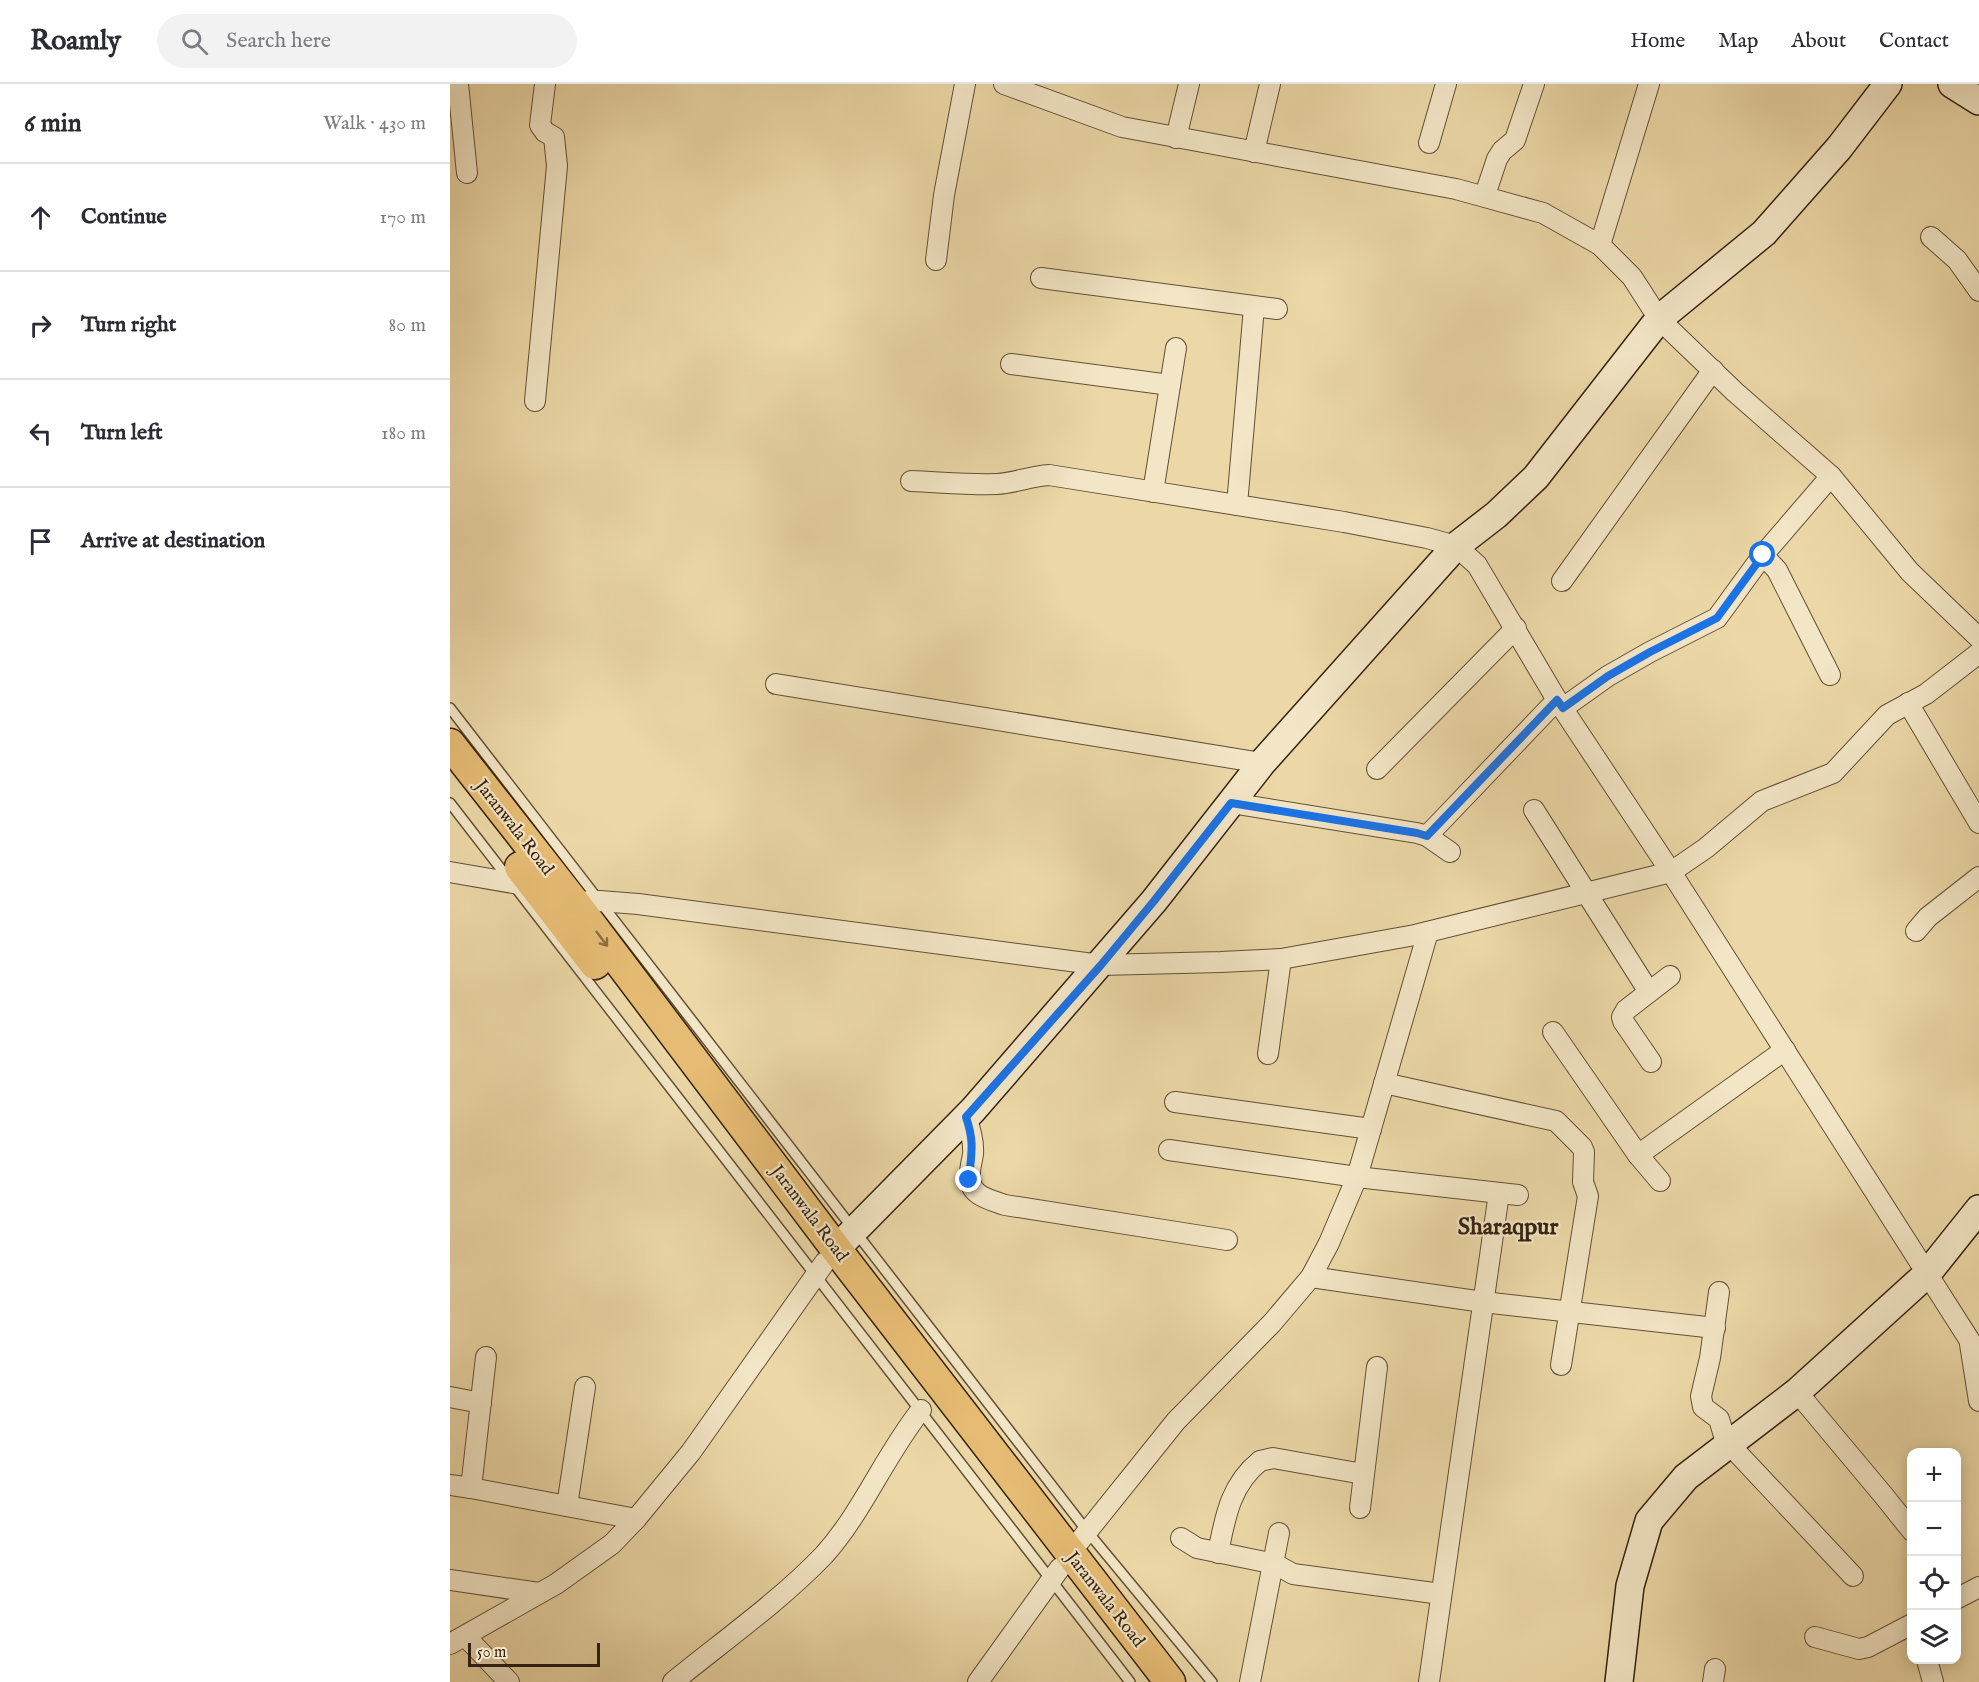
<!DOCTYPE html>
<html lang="en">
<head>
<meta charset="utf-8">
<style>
	body { margin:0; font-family:"IM FELL English",serif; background:#f2f2f3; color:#2b2b33 }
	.controls { position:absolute; right:18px; bottom:18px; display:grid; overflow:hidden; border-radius:12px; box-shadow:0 3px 15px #0003 }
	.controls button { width:54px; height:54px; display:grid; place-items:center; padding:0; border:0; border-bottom:2px solid #e1e1e2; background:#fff; color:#2b2b33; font:30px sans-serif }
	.scale { position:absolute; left:18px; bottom:15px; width:132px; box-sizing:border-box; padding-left:6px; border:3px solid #352210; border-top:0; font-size:16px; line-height:21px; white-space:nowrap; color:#352210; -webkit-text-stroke:4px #f3e6c6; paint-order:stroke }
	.stop { position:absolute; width:18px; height:18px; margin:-14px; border:4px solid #1a73e8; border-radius:50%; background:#fff }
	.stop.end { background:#1a73e8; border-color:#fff; box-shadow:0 2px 6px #0008 }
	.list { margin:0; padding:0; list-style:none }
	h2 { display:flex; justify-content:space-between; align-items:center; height:78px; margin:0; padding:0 24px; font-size:26px }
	h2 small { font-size:20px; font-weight:400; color:#7c7c81 }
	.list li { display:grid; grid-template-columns:39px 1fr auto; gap:18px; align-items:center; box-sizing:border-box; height:108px; padding:0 24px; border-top:2px solid #e1e1e2 }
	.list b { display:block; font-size:22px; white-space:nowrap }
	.list em { font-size:20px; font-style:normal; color:#7c7c81 }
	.icon { flex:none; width:33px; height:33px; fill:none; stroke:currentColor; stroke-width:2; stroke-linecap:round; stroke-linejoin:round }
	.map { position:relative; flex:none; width:1529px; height:1598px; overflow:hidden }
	header { display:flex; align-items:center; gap:36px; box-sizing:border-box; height:84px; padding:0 30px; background:#fff; border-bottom:2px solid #e1e1e2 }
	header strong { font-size:28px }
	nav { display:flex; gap:33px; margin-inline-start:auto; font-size:21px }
	.search { width:420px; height:54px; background:#f2f2f3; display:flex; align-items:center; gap:15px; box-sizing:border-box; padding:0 21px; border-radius:33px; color:#7c7c81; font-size:22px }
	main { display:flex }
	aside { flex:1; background:#fff }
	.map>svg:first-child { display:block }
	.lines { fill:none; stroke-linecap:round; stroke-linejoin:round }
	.lane-casing { stroke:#635036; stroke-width:12 }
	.street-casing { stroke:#635036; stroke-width:22 }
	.secondary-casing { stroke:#352210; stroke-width:30 }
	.primary-casing { stroke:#352210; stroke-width:33 }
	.lane { stroke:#f3e6c6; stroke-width:9 }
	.street { stroke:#f3e6c6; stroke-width:20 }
	.secondary { stroke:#f3e6c6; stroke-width:27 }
	.primary { stroke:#e6bc74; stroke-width:30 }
	.oneway { stroke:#8e6f42 }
	.route { stroke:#1a73e8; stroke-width:8 }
	.labels { text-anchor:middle; stroke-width:4.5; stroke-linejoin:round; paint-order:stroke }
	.street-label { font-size:18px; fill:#352210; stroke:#f3e6c6 }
	.district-label { font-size:24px; font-weight:bold; fill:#352210; stroke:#f3e6c6 }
</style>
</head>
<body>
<header>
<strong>Roamly</strong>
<div class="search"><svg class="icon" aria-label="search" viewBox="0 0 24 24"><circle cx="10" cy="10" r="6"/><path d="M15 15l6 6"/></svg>Search here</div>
<nav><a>Home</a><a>Map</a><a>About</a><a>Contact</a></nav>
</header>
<main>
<aside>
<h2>6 min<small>Walk · 430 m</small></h2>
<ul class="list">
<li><svg class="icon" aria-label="ahead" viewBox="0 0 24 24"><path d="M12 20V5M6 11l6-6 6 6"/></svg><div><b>Continue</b></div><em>170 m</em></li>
<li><svg class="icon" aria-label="right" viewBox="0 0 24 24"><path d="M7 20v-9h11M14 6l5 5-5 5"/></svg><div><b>Turn right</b></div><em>80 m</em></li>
<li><svg class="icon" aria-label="left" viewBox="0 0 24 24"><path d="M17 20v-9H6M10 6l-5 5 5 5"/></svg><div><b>Turn left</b></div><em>180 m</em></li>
<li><svg class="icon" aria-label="arrive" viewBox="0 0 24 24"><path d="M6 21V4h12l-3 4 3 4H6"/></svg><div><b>Arrive at destination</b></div></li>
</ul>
</aside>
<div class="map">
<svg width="1529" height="1598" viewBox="0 0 1529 1598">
	<rect width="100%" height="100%" fill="#ecd8a7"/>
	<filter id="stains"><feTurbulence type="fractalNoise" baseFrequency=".00333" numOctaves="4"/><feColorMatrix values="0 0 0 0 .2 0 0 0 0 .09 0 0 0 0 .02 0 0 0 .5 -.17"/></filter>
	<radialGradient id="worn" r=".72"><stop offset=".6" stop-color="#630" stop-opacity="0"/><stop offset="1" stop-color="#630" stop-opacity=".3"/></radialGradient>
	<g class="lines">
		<defs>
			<g id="lane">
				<polyline points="0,624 637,1447 762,1598"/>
				<polyline points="0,719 680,1598"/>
			</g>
			<g id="street">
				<polyline points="8,0 17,89"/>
				<polyline points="554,0 672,43 1006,105 1093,129 1150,161 1182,193 1209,235 1285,308 1381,392 1460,488 1529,554"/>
				<polyline points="726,54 739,0"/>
				<polyline points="979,59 996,0"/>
				<polyline points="804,68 820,0"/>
				<polyline points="1035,111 1047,75 1052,67 1065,56 1084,0"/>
				<polyline points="1481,153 1507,176 1529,207"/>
				<polyline points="1150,161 1199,0"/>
				<polyline points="486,176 494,111 515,0"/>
				<polyline points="591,194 827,225"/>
				<polyline points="561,280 720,301"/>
				<polyline points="85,317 107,82 104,53 95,48 90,41 95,0"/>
				<path d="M461,397C489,398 518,401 547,400C565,399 581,392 599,391L894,438L977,454L1006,462L1027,481L1107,616L1221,788L1529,1271"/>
				<polyline points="703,408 726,264"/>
				<polyline points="787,421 804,223"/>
				<polyline points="1313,471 1327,486 1380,591"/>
				<polyline points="1112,497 1263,286"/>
				<polyline points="326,600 812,679"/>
				<polyline points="1458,619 1529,739"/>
				<polyline points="1113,624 1158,592 1200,568 1267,534 1313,471 1381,392"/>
				<polyline points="927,685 1066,544"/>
				<polyline points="781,719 967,749 977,752 1000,768"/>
				<polyline points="1084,726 1199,908"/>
				<polyline points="977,752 1107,616"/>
				<polyline points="0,788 86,803"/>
				<polyline points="124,818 150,817 188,820 651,881 771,878 831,875 965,851 1221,788 1256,764 1312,717 1383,689 1437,631 1476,610 1529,569"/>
				<polyline points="1466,847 1478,833 1529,793"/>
				<polyline points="1103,948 1188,1071 1210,1097"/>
				<polyline points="818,970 831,875"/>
				<polyline points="1201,978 1173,937 1172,933 1176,926 1220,892"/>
				<polyline points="934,999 1106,1037 1132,1063 1134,1068 1133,1098 1138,1112 1111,1281"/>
				<polyline points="725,1018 921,1045"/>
				<path d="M516,1033C520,1045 524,1057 523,1070C522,1078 519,1086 520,1094C520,1112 541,1116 555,1121L777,1156"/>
				<polyline points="719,1066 907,1093 1068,1111"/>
				<polyline points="1188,1071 1335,966"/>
				<polyline points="861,1193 1033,1218 1265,1244"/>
				<polyline points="1269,1208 1260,1274 1251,1312 1253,1323 1269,1335 1274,1352 1279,1360 1403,1492"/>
				<polyline points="1520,1260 1529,1317"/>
				<polyline points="1347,1308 1434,1412 1462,1447"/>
				<polyline points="0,1313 31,1319"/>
				<polyline points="0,1401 21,1404 186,1435"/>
				<polyline points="21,1404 36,1273"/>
				<polyline points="117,1422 135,1303"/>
				<polyline points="910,1424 927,1283"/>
				<polyline points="731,1454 747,1464 825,1480 843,1490 991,1510"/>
				<polyline points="620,1469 726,1337 822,1239 861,1193 879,1159 907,1093 978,848"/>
				<path d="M768,1469C775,1434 780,1401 810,1377L823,1374L913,1390"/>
				<polyline points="0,1496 89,1509"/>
				<polyline points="1506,1515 1529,1503"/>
				<polyline points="16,1553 59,1598"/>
				<polyline points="1365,1553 1409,1565 1418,1563 1462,1540"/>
				<polyline points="0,1560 106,1500 162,1460 186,1435 241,1368 375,1178"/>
				<polyline points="1477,1576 1483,1598"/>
				<path d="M223,1598C272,1558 330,1517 374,1471C412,1429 435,1371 471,1326"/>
				<polyline points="528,1598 610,1484"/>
				<polyline points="800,1598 829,1449"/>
				<polyline points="979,1598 1049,1109"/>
				<polyline points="1263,1598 1265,1585"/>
			</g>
			<g id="secondary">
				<polyline points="1502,0 1529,17"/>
				<polyline points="386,1165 523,1026 704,817 812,679 1006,462 1046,431 1086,393 1209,235 1314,149 1389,64 1438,0"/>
				<polyline points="1169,1598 1180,1502 1199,1437 1236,1393 1347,1308 1477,1190 1529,1125"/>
			</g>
			<g id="primary">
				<polyline points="0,660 124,818 386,1165 720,1598"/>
				<polyline points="70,783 145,880"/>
			</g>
		</defs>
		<use href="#lane" class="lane-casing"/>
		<use href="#street" class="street-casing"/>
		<use href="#secondary" class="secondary-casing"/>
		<use href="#primary" class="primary-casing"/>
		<use href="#lane" class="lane"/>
		<use href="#street" class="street"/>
		<use href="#secondary" class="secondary"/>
		<use href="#primary" class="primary"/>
	</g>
	<defs><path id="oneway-shaft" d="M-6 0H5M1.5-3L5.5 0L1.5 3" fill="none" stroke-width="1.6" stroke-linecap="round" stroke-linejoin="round" transform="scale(1.5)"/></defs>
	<use class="oneway" href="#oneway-shaft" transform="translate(152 855) rotate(53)"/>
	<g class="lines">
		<path class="route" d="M519,1096C521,1069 525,1060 516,1033L651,881L704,817L781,719L967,749L977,752L1107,616L1113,624L1158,592L1200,568L1267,534L1313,471"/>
	</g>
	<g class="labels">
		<g class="street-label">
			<text transform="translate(65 743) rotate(52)" y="6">Jaranwala Road</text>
			<text transform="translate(360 1129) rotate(53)" y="6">Jaranwala Road</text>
			<text transform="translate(656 1515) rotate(52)" y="6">Jaranwala Road</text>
		</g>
		<g class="district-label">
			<text x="1058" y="1150">Sharaqpur</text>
		</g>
	</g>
	<rect width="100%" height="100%" filter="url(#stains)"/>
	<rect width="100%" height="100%" fill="url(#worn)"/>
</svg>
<div class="controls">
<button>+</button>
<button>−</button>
<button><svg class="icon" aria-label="locate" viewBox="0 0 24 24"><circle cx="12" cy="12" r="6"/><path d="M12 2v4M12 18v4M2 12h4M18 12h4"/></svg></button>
<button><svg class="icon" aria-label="layers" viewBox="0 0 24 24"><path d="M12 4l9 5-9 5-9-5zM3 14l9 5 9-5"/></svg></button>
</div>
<div class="scale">50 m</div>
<div class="stop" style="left:1313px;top:471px"></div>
<div class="stop end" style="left:519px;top:1096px"></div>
</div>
</main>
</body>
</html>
